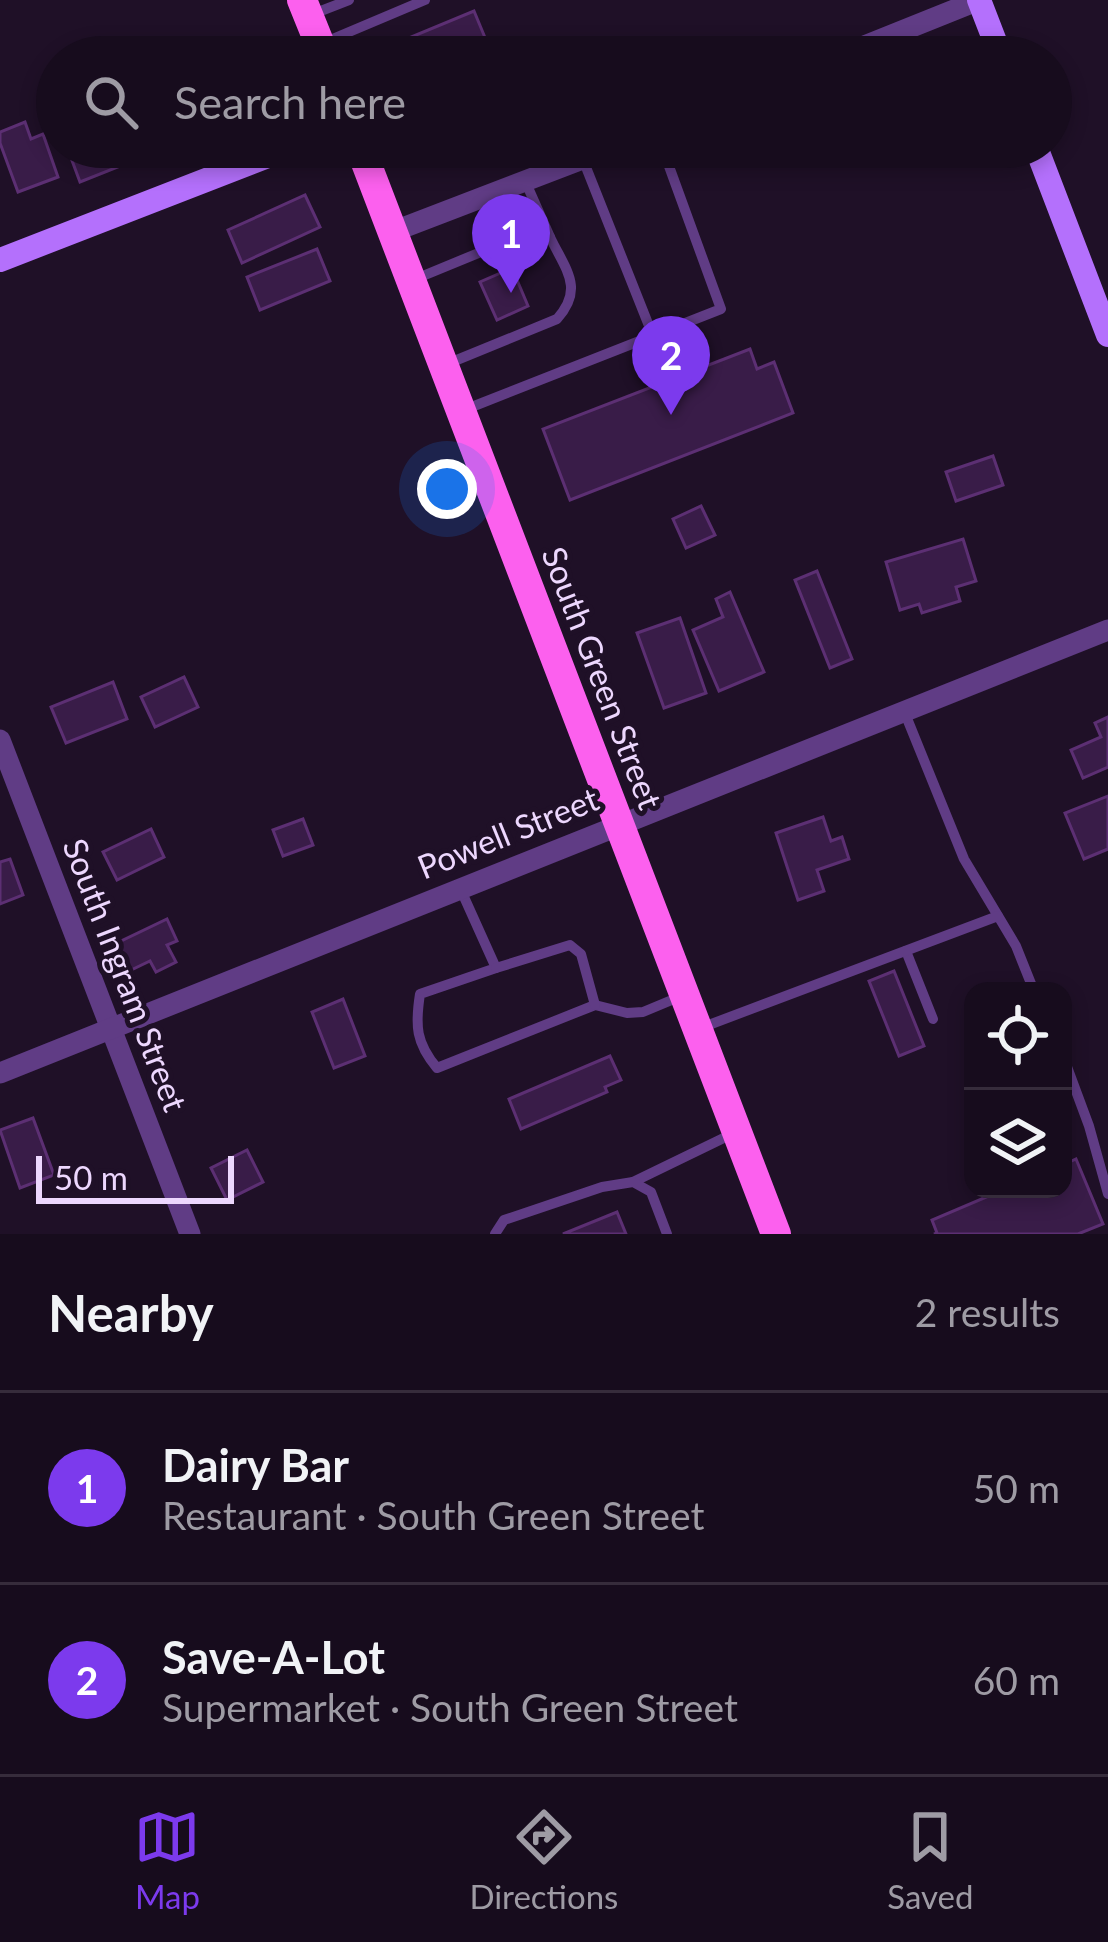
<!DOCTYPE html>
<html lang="en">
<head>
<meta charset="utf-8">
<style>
	body { margin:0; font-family:Lato,sans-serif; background:#201526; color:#f1f3f6 }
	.controls { position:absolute; right:36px; bottom:36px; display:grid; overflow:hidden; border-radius:24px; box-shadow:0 6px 18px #0003 }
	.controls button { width:108px; height:108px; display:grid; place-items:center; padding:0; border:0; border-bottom:3px solid #362c3b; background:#170c1d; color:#f1f3f6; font:60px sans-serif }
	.scale { position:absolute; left:36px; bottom:30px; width:198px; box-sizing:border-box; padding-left:12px; border:6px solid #edd7fe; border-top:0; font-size:33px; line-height:42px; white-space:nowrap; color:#edd7fe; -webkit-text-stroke:9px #1f1027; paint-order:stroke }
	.you { position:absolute; left:447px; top:489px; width:42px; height:42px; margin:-30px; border:9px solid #fff; border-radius:50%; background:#1a73e8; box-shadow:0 0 0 18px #1a73e833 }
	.badge { display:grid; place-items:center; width:78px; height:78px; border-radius:50%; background:#7c3aed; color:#fff; font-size:39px; font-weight:700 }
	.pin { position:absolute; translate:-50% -99px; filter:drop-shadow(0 3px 6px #0008) }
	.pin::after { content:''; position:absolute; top:63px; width:42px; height:36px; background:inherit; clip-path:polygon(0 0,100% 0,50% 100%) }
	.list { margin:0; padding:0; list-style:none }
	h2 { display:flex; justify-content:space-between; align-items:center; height:156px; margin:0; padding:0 48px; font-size:51px }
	h2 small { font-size:39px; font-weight:400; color:#9e9ba4 }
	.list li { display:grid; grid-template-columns:78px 1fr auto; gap:36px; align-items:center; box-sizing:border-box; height:192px; padding:0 48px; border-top:3px solid #362c3b }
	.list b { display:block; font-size:45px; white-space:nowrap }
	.list p { margin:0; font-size:39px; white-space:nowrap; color:#9e9ba4 }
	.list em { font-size:39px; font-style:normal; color:#9e9ba4 }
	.icon { flex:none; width:66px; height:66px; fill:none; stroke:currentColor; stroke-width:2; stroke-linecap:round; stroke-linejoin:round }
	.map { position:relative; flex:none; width:1108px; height:1234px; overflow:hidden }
	.search { position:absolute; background:#170c1d; box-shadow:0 6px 18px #0003; left:36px; right:36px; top:36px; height:132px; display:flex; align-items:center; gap:30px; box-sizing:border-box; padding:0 42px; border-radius:66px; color:#9e9ba4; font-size:45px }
	.sheet { height:540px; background:#170c1d }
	nav { display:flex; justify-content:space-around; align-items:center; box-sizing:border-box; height:168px; border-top:3px solid #362c3b; background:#170c1d; font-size:33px; color:#9e9ba4 }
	nav a { display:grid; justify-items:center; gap:6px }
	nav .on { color:#7c3aed }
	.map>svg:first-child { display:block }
	.building { fill:#391c48; stroke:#5c2f73; stroke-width:3 }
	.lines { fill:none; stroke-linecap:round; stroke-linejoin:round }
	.lane { stroke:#603c85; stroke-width:10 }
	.street { stroke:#603c85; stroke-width:21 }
	.secondary { stroke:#b470fc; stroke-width:24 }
	.primary { stroke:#fc60ee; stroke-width:30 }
	.labels { text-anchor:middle; stroke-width:10; stroke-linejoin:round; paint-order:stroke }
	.street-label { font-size:33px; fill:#edd7fe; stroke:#1f1027 }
</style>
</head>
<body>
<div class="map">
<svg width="1108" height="1234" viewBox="0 0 1108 1234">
	<rect width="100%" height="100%" fill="#1f1027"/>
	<g class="building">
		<polygon points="474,11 493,57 385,57 382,49"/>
		<polygon points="25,122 31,139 43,134 58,177 18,192 0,143 0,132"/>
		<polygon points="67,147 128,147 133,161 80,182"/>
		<polygon points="305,195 320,227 242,263 228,230"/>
		<polygon points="317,249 330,281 260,310 247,277"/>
		<polygon points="512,268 528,306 497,320 480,282"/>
		<polygon points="750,349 757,369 774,362 793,413 570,500 543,429"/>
		<polygon points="993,456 1003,485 956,501 946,472"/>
		<polygon points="701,506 715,535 686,548 673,519"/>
		<polygon points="963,539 976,581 956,587 960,601 922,613 919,604 900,610 886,562"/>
		<polygon points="817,571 852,659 830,668 795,580"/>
		<polygon points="730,592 764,672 719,691 693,630 723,617 716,599"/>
		<polygon points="680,618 706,693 664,708 637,633"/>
		<polygon points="184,677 198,707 155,727 141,697"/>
		<polygon points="113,682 127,719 66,743 51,707"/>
		<polygon points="1108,717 1108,767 1083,778 1071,750 1101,737 1095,723"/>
		<polygon points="1108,796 1108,849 1084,859 1065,813"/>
		<polygon points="823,817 831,841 842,837 849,859 817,870 824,891 798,900 776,833"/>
		<polygon points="303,819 313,845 283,856 273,830"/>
		<polygon points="151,829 164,857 117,880 103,852"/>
		<polygon points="10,859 23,895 0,904 0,862"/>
		<polygon points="167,919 177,941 167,945 176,962 156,972 150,961 129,971 115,944"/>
		<polygon points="894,971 924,1046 899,1056 869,981"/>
		<polygon points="343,999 365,1056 334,1068 312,1012"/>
		<polygon points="610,1056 621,1080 605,1087 607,1092 521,1129 509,1099"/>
		<polygon points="33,1118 54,1175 20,1188 0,1130"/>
		<polygon points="247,1150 263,1182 227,1200 211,1168"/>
		<polygon points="1076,1159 1103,1224 1078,1234 934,1234 937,1233 932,1220 1005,1189 1063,1189 1063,1165"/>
		<polygon points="617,1212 626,1234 563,1234"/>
	</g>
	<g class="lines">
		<g class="lane">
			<polyline points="313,14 349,0"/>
			<polyline points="323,43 425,0"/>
			<polyline points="578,147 653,336"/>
			<polyline points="368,158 395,147"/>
			<polyline points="526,183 550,237"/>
			<path d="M413,280L532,231L550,237C565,269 585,288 557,319L447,364"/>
			<polyline points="464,410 721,309 662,147"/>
			<polyline points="904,711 964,859 1016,946 1034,991"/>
			<path d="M460,888L496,968L420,994C415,1026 416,1043 437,1068L595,1005L627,1013L643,1012L679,997"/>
			<polyline points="906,951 933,1019"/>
			<polyline points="496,968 570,945 581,954 595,1005"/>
			<polyline points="698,1029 998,916"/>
			<polyline points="1063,1056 1089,1126 1108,1194"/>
			<polyline points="633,1182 734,1133"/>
			<polyline points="495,1234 504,1220 602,1187 633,1182 651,1192 667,1234"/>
		</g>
		<g class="street">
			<polyline points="837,57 979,0"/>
			<polyline points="392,232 614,147"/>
			<polyline points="0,740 190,1234"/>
			<polyline points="0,1073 1108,630"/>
		</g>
		<g class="secondary">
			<polyline points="979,0 1001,57"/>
			<polyline points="1036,147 1108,335"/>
			<polyline points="0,260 291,147"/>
		</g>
		<g class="primary">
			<polyline points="302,0 325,57"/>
			<polyline points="360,147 776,1234"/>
		</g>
	</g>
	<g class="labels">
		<g class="street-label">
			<text transform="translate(602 678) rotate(69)" y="12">South Green Street</text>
			<text transform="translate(508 833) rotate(-22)" y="12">Powell Street</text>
			<text transform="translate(125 975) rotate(69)" y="12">South Ingram Street</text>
		</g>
	</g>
</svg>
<div class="controls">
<button><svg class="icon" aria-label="locate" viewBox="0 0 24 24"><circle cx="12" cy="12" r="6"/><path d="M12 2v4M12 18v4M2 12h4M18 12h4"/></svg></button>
<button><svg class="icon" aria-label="layers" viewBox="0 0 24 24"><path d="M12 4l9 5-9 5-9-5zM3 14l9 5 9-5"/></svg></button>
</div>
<div class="scale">50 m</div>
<div class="you"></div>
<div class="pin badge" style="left:511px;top:293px">1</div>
<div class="pin badge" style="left:671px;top:415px">2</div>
<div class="search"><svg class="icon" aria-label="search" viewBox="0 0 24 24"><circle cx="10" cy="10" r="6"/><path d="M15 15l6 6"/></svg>Search here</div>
</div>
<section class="sheet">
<h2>Nearby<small>2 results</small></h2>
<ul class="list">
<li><span class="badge">1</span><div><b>Dairy Bar</b><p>Restaurant · South Green Street</p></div><em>50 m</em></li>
<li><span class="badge">2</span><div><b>Save-A-Lot</b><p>Supermarket · South Green Street</p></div><em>60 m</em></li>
</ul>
</section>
<nav>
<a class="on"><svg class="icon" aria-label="map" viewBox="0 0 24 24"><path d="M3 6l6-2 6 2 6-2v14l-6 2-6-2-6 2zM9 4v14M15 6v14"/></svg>Map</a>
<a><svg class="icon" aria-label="directions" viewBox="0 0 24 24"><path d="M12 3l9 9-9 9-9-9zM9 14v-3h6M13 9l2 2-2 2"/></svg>Directions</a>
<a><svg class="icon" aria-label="saved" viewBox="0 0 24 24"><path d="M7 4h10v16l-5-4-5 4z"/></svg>Saved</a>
</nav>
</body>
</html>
